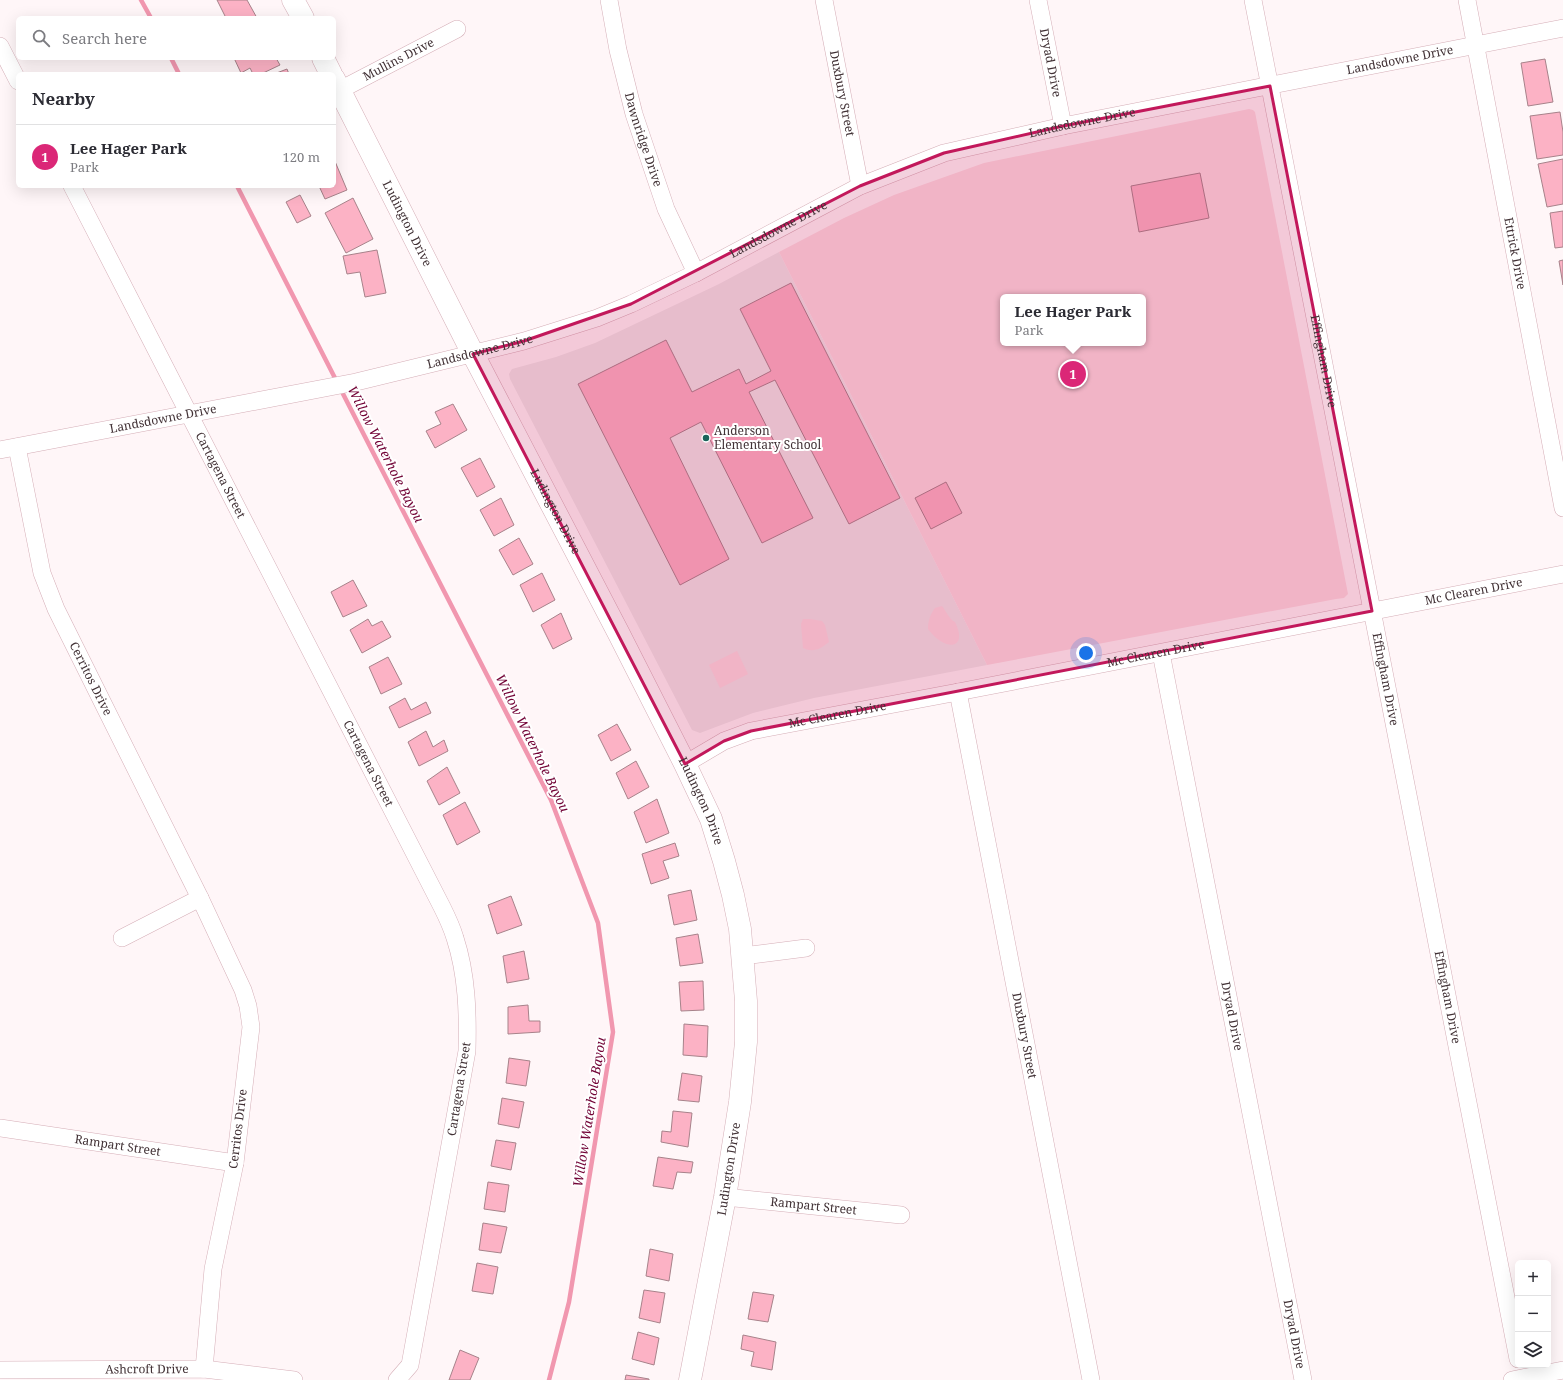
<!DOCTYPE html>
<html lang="en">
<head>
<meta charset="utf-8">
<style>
	body { margin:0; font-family:"Noto Serif",serif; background:#f2f2f3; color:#2b2b33 }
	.controls { position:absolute; right:12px; bottom:12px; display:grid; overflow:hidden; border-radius:6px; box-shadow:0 4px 16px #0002 }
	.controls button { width:36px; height:36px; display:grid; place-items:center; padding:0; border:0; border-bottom:1px solid #e1e1e2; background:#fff; color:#2b2b33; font:20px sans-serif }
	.you { position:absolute; left:1086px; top:653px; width:14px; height:14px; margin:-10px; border:3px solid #fff; border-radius:50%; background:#1a73e8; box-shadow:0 0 0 6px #1a73e833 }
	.badge { display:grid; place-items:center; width:26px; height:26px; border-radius:50%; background:#db2777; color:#fff; font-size:13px; font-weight:700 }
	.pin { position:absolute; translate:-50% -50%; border:2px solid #fff; box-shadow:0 1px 4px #0006 }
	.popup { position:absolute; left:1000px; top:294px; width:146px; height:52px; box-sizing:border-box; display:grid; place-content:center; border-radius:6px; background:#fff; filter:drop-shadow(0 1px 3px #0005); font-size:13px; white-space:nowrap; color:#7c7c81 }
	.popup b { font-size:15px; color:#2b2b33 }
	.popup::after { content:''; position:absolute; left:50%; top:100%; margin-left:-8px; border:8px solid transparent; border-top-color:#fff }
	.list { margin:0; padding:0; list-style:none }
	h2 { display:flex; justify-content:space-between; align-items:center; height:52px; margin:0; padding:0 16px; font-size:17px }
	h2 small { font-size:13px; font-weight:400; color:#7c7c81 }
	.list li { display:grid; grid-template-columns:26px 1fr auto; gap:12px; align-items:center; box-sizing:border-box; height:64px; padding:0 16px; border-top:1px solid #e1e1e2 }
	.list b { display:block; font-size:15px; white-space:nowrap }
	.list p { margin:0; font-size:13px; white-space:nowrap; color:#7c7c81 }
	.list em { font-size:13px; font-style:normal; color:#7c7c81 }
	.icon { flex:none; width:22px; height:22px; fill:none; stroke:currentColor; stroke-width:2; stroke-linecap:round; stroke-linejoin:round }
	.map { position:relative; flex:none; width:1563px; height:1380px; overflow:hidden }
	.search { position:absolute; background:#fff; box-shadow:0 4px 16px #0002; left:16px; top:16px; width:320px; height:44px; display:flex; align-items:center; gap:10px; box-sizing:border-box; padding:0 14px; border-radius:6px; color:#7c7c81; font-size:15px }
	.panel { position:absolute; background:#fff; box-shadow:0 4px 16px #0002; left:16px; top:72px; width:320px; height:116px; border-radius:6px }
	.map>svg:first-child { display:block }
	.built { fill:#f1e6e9 }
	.green { fill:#fddbe2; fill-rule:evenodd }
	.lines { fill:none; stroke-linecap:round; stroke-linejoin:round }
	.stream { stroke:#f197af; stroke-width:4.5 }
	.building { fill:#fcb2c5; stroke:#a7828a }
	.street-casing { stroke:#d5aeb7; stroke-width:18 }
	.secondary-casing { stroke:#d5aeb7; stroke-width:23 }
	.street { stroke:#fff; stroke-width:17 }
	.secondary { stroke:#fff; stroke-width:22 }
	.marked { fill:#c2185b; fill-opacity:0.2; stroke:#c2185b; stroke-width:3; stroke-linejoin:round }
	.poi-dot { fill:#19635a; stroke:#fff; stroke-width:1.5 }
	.labels { text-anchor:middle; stroke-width:4; stroke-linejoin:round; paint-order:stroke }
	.street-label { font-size:12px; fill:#413135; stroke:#fff }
	.poi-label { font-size:12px; fill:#413135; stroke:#fff; text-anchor:start }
	.water-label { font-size:13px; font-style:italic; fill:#720336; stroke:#fff }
</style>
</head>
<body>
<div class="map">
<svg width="1563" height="1380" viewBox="0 0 1563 1380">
	<rect width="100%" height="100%" fill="#fff6f8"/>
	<polygon class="built" points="779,252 987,665 814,698 753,713 700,733 692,730 510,379 509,374 512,369 556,357 595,343 719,284"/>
	<g class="green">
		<path d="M1249,109L1253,110L1255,112L1348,594L1344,598L1336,599L987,665L779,252L844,218L894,195L984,163ZM1003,297H1143V343H1003Z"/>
		<path d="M942,606C946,611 949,619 955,622C969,651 944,651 928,629C928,621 930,615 935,608Z"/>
		<path d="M803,619H810L822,621L825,625L829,642C820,649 814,653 803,648L801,624Z"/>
		<polygon points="737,651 748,674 720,688 709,665"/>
	</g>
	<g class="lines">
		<g class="stream">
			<polyline points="141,0 151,18"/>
			<polyline points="171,58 179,74"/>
			<polyline points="237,186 337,382"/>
			<polyline points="340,388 551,800 598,923 613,1032 569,1302 549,1380"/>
		</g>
	</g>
	<g class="building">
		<polygon points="217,0 247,0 257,18 226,18"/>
		<polygon points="234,58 276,58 280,65 261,74 253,74 250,68 241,73"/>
		<polygon points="1545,59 1553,102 1528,106 1521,63"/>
		<polygon points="287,69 289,74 274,74"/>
		<polygon points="1560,112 1563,132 1563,155 1537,159 1530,116"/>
		<polygon points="334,159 347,190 325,199 319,186 334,186"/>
		<polygon points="1563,159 1563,204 1547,207 1538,164"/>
		<polygon points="1200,173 1209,218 1139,232 1131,186"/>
		<polygon points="300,195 311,216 297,223 286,202"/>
		<polygon points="353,198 373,239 346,253 325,213"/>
		<polygon points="1563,211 1563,247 1555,248 1550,213"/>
		<polygon points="377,250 386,293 365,297 360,272 347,274 343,256"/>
		<polygon points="1563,260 1563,285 1559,261"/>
		<polygon points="791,283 900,498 849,524 775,380 749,392 813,518 762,543 701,422 670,438 729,559 680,585 578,384 666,340 692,392 739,369 746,384 771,371 740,309"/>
		<polygon points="453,404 467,430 435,448 426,431 441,424 435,412"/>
		<polygon points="480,458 495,487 477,497 461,468"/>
		<polygon points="946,482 962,513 931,529 915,498"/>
		<polygon points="501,498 514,525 494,536 480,510"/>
		<polygon points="519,538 533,564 513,575 499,550"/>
		<polygon points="542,573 555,600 533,612 520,585"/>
		<polygon points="353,580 367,606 343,617 331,592"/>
		<polygon points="561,613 572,639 553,649 541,625"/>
		<polygon points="368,619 372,626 382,621 391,637 362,653 350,630"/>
		<polygon points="388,657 402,684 381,694 369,667"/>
		<polygon points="405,698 411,710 426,702 431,713 399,728 389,707"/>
		<polygon points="617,724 631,750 611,761 598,735"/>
		<polygon points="426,731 433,747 444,740 448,751 419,766 408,742"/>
		<polygon points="636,761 649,787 628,799 616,773"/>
		<polygon points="447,767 460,793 439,805 427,781"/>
		<polygon points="657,799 669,833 646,843 634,812"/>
		<polygon points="465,802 480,832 457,845 443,815"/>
		<polygon points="675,843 679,856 663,861 669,878 651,884 642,854"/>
		<polygon points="691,890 697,920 674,925 668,895"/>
		<polygon points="511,896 522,925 497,934 488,905"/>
		<polygon points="698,934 703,963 680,966 676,938"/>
		<polygon points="524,951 529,979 507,983 503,956"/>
		<polygon points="703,981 704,1010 681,1011 679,982"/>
		<polygon points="528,1005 529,1021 540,1021 540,1032 508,1034 508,1007"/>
		<polygon points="684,1024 708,1026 707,1057 683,1055"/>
		<polygon points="509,1058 530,1061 526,1086 506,1083"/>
		<polygon points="682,1073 702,1076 699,1102 678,1100"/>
		<polygon points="502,1098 524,1102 519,1128 498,1124"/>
		<polygon points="673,1111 692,1113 688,1147 661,1142 662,1131 671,1132"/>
		<polygon points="496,1140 516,1143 511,1170 491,1166"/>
		<polygon points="658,1157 693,1162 691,1173 677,1172 673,1189 653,1186"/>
		<polygon points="488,1182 509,1185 505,1212 484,1209"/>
		<polygon points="483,1223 507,1227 501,1253 479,1250"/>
		<polygon points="650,1249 673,1254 669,1281 646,1276"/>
		<polygon points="477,1263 498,1267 493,1294 472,1291"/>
		<polygon points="644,1290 665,1293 660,1323 639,1318"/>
		<polygon points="753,1292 774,1295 768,1322 748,1319"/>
		<polygon points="638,1332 659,1338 654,1365 632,1359"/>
		<polygon points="743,1335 776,1342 772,1370 751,1366 754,1352 741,1349"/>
		<polygon points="460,1350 479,1358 470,1380 449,1380"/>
		<polygon points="626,1375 649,1379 649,1380 625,1380"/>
	</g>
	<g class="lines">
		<defs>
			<g id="street">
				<path id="s1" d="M609,0L618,50L634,114L666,209L696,273"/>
				<path id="s2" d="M824,0L860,186"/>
				<path id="s3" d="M1038,0L1063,126"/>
				<path id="s4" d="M1253,0L1518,1359"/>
				<path id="s5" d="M1467,0L1563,508"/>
				<polyline points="0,46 18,81"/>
				<path id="s6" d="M340,90L457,29"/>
				<path id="s7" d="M72,186L442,907C447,917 452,928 455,938C467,975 468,1013 467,1051L410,1365L397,1380"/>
				<path id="s8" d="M17,447L42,573L56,609L200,898L243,990L248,1006L251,1027L235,1163L213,1269L204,1369"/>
				<path id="s9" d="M0,450L356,382L524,341L597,318L631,304L696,273L860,186L944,153L1063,126L1563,28"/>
				<path id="s10" d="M1161,653L1303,1380"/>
				<path id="s11" d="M958,692L1091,1380"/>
				<path id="s12" d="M685,764L724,741L751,731L958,692L1563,574"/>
				<polyline points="122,938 200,898"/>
				<polyline points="743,956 806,948"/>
				<path id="s13" d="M0,1128L235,1163"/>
				<path id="s14" d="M725,1197L901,1215"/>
				<path id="s15" d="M0,1370L204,1369L294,1380"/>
				<polyline points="1512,1380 1563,1370"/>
			</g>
			<g id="secondary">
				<polyline points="293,0 303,18"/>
				<polyline points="323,58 331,74"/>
				<path id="s16" d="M334,79L473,354L619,634L685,764L711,819L724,861L733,895L740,929L746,1001V1042L740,1102L725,1197L690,1380"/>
			</g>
		</defs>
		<use href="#street" class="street-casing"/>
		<use href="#secondary" class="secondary-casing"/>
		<use href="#street" class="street"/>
		<use href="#secondary" class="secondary"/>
	</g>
	<path class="marked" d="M1270,86L1372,611L751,731L724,741L685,764L473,354L524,341L631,304L860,186L944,153L1063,126Z"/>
	<circle class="poi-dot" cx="706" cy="438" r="4"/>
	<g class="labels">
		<g class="street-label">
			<text dy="4" stroke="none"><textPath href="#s6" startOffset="66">Mullins Drive</textPath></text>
			<text dy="4" stroke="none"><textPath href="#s9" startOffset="1462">Landsdowne Drive</textPath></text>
			<text dy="4" stroke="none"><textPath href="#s3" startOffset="64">Dryad Drive</textPath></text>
			<text dy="4" stroke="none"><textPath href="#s2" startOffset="95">Duxbury Street</textPath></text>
			<text dy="4" stroke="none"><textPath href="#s9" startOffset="1138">Landsdowne Drive</textPath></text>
			<text dy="4" stroke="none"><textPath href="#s1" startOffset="144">Dawnridge Drive</textPath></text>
			<text dy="4" stroke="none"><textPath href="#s16" startOffset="162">Ludington Drive</textPath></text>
			<text dy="4" stroke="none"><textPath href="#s9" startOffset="814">Landsdowne Drive</textPath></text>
			<text dy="4" stroke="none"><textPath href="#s5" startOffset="258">Ettrick Drive</textPath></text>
			<text dy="4" stroke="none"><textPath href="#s9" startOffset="490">Landsdowne Drive</textPath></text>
			<text dy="4" stroke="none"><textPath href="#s4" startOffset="368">Effingham Drive</textPath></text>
			<text dy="4" stroke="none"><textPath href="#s9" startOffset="166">Landsdowne Drive</textPath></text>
			<text dy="4" stroke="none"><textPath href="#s7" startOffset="325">Cartagena Street</textPath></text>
			<text dy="4" stroke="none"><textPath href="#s16" startOffset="486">Ludington Drive</textPath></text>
			<text dy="4" stroke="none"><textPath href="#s12" startOffset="810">Mc Clearen Drive</textPath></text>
			<text dy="4" stroke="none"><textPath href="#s12" startOffset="486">Mc Clearen Drive</textPath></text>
			<text dy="4" stroke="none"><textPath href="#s8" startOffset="245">Cerritos Drive</textPath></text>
			<text dy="4" stroke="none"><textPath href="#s4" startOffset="692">Effingham Drive</textPath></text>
			<text dy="4" stroke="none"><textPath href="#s12" startOffset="162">Mc Clearen Drive</textPath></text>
			<text dy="4" stroke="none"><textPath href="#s7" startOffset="649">Cartagena Street</textPath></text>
			<text dy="4" stroke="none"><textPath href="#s16" startOffset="810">Ludington Drive</textPath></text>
			<text dy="4" stroke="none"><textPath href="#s4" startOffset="1016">Effingham Drive</textPath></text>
			<text dy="4" stroke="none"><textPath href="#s10" startOffset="370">Dryad Drive</textPath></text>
			<text dy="4" stroke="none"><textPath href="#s11" startOffset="350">Duxbury Street</textPath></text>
			<text transform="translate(459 1089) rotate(-81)" y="4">Cartagena Street</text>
			<text transform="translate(238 1129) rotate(-83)" y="4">Cerritos Drive</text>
			<text dy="4" stroke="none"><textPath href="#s13" startOffset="119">Rampart Street</textPath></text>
			<text transform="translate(729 1169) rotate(-81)" y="4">Ludington Drive</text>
			<text dy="4" stroke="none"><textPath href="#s14" startOffset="89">Rampart Street</textPath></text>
			<text dy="4" stroke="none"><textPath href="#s10" startOffset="694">Dryad Drive</textPath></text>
			<text dy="4" stroke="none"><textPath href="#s15" startOffset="147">Ashcroft Drive</textPath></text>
		</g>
		<g class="poi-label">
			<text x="714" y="435">Anderson<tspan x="714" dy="14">Elementary School</tspan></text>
		</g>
		<g class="water-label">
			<text transform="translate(386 454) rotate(63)" y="5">Willow Waterhole Bayou</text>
			<text transform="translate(533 743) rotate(64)" y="5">Willow Waterhole Bayou</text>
			<text transform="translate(589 1112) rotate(-81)" y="5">Willow Waterhole Bayou</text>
		</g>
	</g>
</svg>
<div class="controls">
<button>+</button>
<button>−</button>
<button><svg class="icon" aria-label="layers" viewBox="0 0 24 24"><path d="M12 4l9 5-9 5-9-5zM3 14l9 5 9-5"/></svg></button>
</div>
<div class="you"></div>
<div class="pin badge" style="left:1073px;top:374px">1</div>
<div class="popup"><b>Lee Hager Park</b>Park</div>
<div class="search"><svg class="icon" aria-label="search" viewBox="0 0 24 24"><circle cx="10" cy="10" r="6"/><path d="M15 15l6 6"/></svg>Search here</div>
<section class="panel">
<h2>Nearby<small></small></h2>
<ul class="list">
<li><span class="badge">1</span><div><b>Lee Hager Park</b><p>Park</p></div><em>120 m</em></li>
</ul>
</section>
</div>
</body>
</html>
